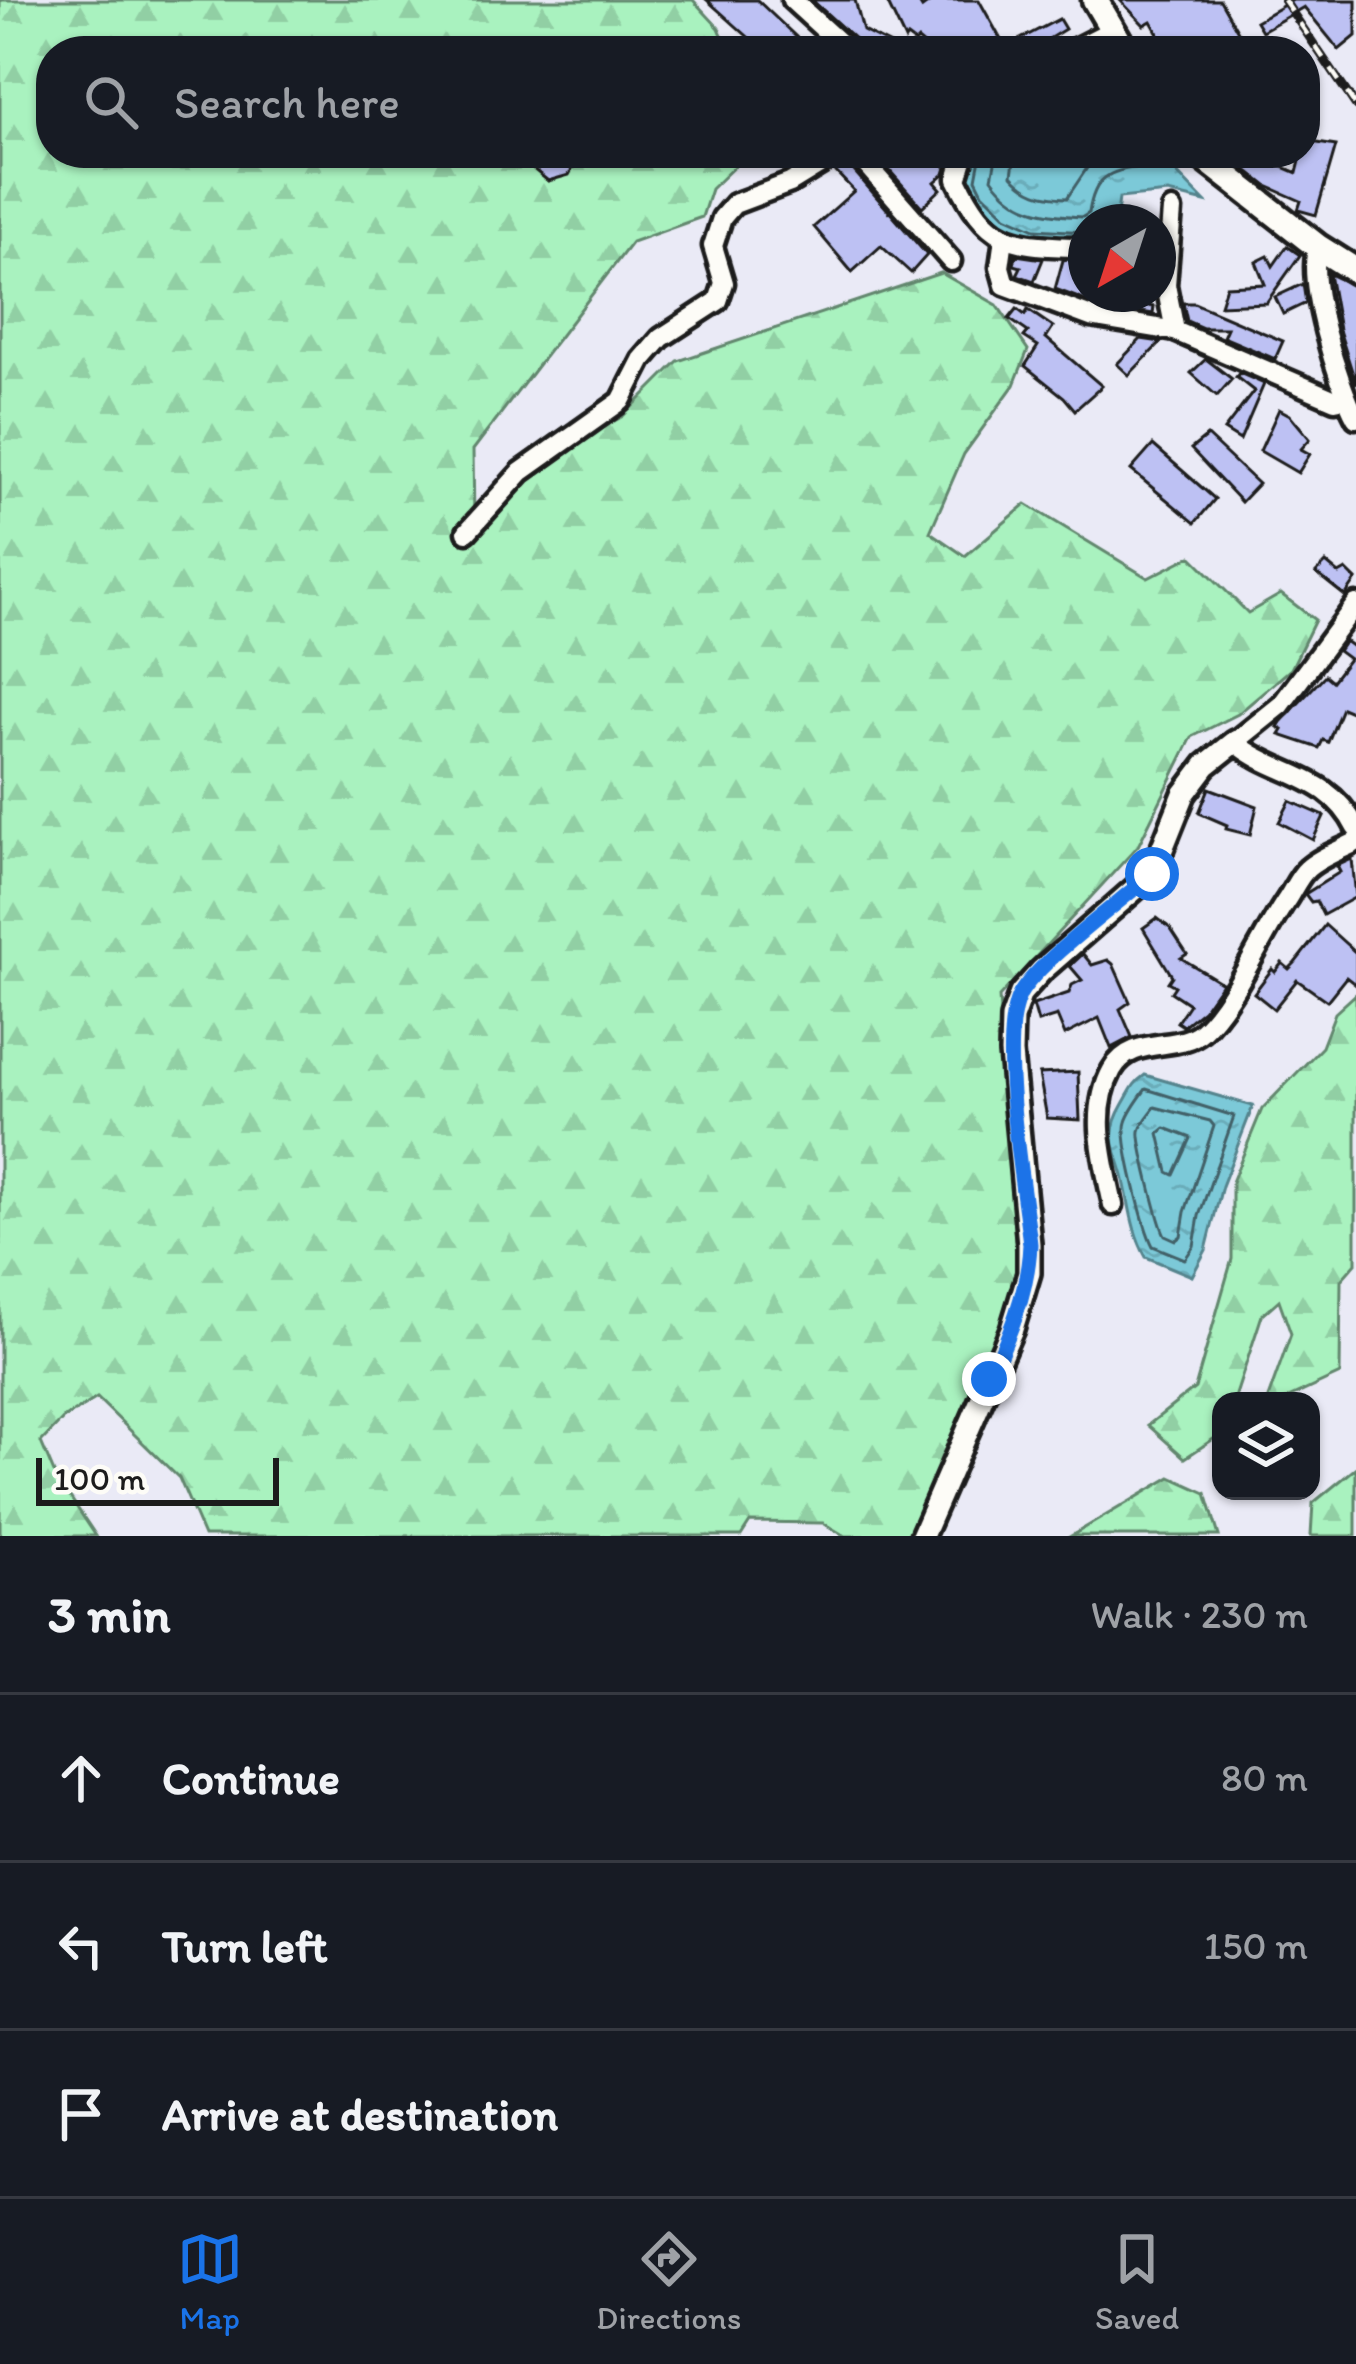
<!DOCTYPE html>
<html lang="en">
<head>
<meta charset="utf-8">
<style>
	body { margin:0; font-family:Itim,sans-serif; background:#20242c; color:#f1f3f6 }
	.controls { position:absolute; right:36px; bottom:36px; display:grid; overflow:hidden; border-radius:24px; box-shadow:0 3px 9px #0004 }
	.controls button { width:108px; height:108px; display:grid; place-items:center; padding:0; border:0; border-bottom:3px solid #363941; background:#171b24; color:#f1f3f6; font:60px sans-serif }
	.compass { position:absolute; left:1068px; top:204px; width:108px; height:108px; border-radius:50%; background:#171b24; box-shadow:0 3px 9px #0004; rotate:219deg }
	.scale { position:absolute; left:36px; bottom:30px; width:243px; box-sizing:border-box; padding-left:12px; border:6px solid #1c1c1c; border-top:0; font-size:33px; line-height:42px; white-space:nowrap; color:#1c1c1c; -webkit-text-stroke:9px #fdfcf7; paint-order:stroke }
	.stop { position:absolute; width:36px; height:36px; margin:-27px; border:9px solid #1a73e8; border-radius:50%; background:#fff }
	.stop.end { background:#1a73e8; border-color:#fff; box-shadow:0 3px 12px #0008 }
	.list { margin:0; padding:0; list-style:none }
	h2 { display:flex; justify-content:space-between; align-items:center; height:156px; margin:0; padding:0 48px; font-size:51px }
	h2 small { font-size:39px; font-weight:400; color:#9ea1a6 }
	.list li { display:grid; grid-template-columns:78px 1fr auto; gap:36px; align-items:center; box-sizing:border-box; height:168px; padding:0 48px; border-top:3px solid #363941 }
	.list b { display:block; font-size:45px; white-space:nowrap }
	.list em { font-size:39px; font-style:normal; color:#9ea1a6 }
	.icon { flex:none; width:66px; height:66px; fill:none; stroke:currentColor; stroke-width:2; stroke-linecap:round; stroke-linejoin:round }
	.map { position:relative; flex:none; width:1356px; height:1536px; overflow:hidden }
	.search { position:absolute; background:#171b24; box-shadow:0 3px 9px #0004; left:36px; right:36px; top:36px; height:132px; display:flex; align-items:center; gap:30px; box-sizing:border-box; padding:0 42px; border-radius:48px; color:#9ea1a6; font-size:45px }
	.sheet { height:660px; background:#171b24 }
	nav { display:flex; justify-content:space-around; align-items:center; box-sizing:border-box; height:168px; border-top:3px solid #363941; background:#171b24; font-size:33px; color:#9ea1a6 }
	nav a { display:grid; justify-items:center; gap:6px }
	nav .on { color:#1a73e8 }
	.map>svg:first-child { display:block }
	.forest { fill:url(#forest-firs); stroke:#62876e; stroke-width:3 }
	.water { fill:url(#water-ripples); stroke:#55848d; stroke-width:3 }
	.lines { fill:none; stroke-linecap:round; stroke-linejoin:round }
	.shore { stroke:#426167; stroke-width:3 }
	.building { fill:#bdc1f3; stroke:#1c1c1c; stroke-width:3 }
	.minor-casing { stroke:#1c1c1c; stroke-width:27 }
	.tertiary-casing { stroke:#1c1c1c; stroke-width:30 }
	.secondary-casing { stroke:#1c1c1c; stroke-width:33 }
	.minor { stroke:#fdfcf7; stroke-width:18 }
	.tertiary { stroke:#fdfcf7; stroke-width:21 }
	.secondary { stroke:#fdfcf7; stroke-width:24 }
	.rail-casing { stroke:#1c1c1c; stroke-width:9 }
	.rail { stroke:#fdfcf7; stroke-width:4.5; stroke-dasharray:14; stroke-linecap:butt }
	.route { stroke:#1a73e8; stroke-width:15 }
</style>
</head>
<body>
<div class="map">
<svg width="1356" height="1536" viewBox="0 0 1356 1536">
	<defs>
		<pattern id="forest-firs" width="22" height="20" patternUnits="userSpaceOnUse" patternTransform="scale(3)"><rect width="22" height="20" fill="#a9f2bf"/><path d="M5 1l3.5 6h-7zM16 11l3.5 6h-7z" fill="#91cfa4"/></pattern>
		<pattern id="water-ripples" width="26" height="14" patternUnits="userSpaceOnUse" patternTransform="scale(3)"><rect width="26" height="14" fill="#7bc9d8"/><path d="M2 4q2-2 4 0t4 0M15 11q2-2 4 0t4 0" fill="none" stroke="#6aacb9"/></pattern>
	</defs>
	<rect width="100%" height="100%" fill="#eaeaf6"/>
	<filter id="ink" filterUnits="userSpaceOnUse"><feTurbulence type="fractalNoise" baseFrequency=".00833" numOctaves="2"/><feDisplacementMap in="SourceGraphic" scale="24" xChannelSelector="R" yChannelSelector="G"/><feConvolveMatrix kernelMatrix="1 2 1 2 8 2 1 2 1" color-interpolation-filters="sRGB"/></filter>
	<g filter="url(#ink)">
		<g class="forest">
			<polygon points="0,0 693,0 719,28 729,51 51,51 51,153 748,153 711,189 702,217 632,242 473,450 474,522 541,462 623,416 678,361 941,273 997,305 1028,350 1014,385 964,454 930,532 965,556 1026,504 1148,578 1191,556 1248,613 1281,594 1315,620 1291,669 1238,714 1192,737 1138,846 999,997 1017,1273 1008,1307 908,1536 845,1536 823,1523 750,1522 741,1536 204,1536 179,1478 97,1398 63,1419 41,1442 54,1473 96,1536 0,1536"/>
			<polygon points="1356,994 1356,1263 1341,1280 1340,1374 1282,1401 1267,1401 1291,1334 1279,1300 1262,1315 1234,1401 1221,1401 1221,1434 1185,1458 1148,1425 1195,1388 1232,1259 1232,1182 1262,1109 1322,1047 1335,1013"/>
			<polygon points="1356,1468 1356,1536 1311,1536 1313,1503"/>
			<polygon points="1171,1477 1206,1493 1219,1536 1071,1536"/>
		</g>
		<g class="water">
			<path d="M971,153H1171L1175,158L1172,168L1205,202L1168,193L1119,198L1116,222H1086V244C1028,241 990,236 962,179Z"/>
			<path d="M1145,1075L1253,1106L1222,1186L1206,1250L1192,1276L1146,1257C1131,1230 1130,1205 1123,1176C1114,1144 1105,1135 1123,1104C1131,1091 1132,1084 1145,1075Z"/>
		</g>
		<g class="lines">
			<g class="shore">
				<polyline points="981,153 976,179 983,193 1006,216 1035,229 1086,232"/>
				<path d="M997,153L992,178C1016,212 1045,215 1083,217L1089,213C1094,178 1108,170 1142,167L1148,153"/>
				<path d="M1015,153L1012,175C1028,193 1043,197 1067,198L1089,165L1113,153"/>
				<path d="M1146,1089L1234,1116L1199,1216L1194,1246L1185,1259L1153,1246C1144,1229 1120,1138 1126,1122C1129,1112 1140,1097 1146,1089Z"/>
				<path d="M1155,1107L1210,1121L1214,1126L1185,1212L1181,1236L1176,1240L1165,1235C1159,1225 1138,1141 1140,1131C1142,1122 1150,1114 1155,1107Z"/>
				<polygon points="1165,1128 1191,1138 1174,1175 1168,1172 1159,1133"/>
			</g>
		</g>
		<g class="building">
			<polygon points="707,0 757,0 811,51 764,51"/>
			<polygon points="812,0 855,0 863,31 903,51 861,51 857,41"/>
			<polygon points="886,0 917,0 922,8 933,0 979,0 1005,47 1059,19 1065,29 1029,51 931,51 918,40 915,43 907,37 905,40"/>
			<polygon points="1120,0 1220,0 1241,37 1216,51 1168,51 1151,21 1144,25"/>
			<polygon points="1293,0 1356,0 1356,36 1339,50 1304,7 1262,31 1256,21"/>
			<polygon points="1305,141 1336,146 1316,215 1298,210 1301,201 1267,186 1235,161 1238,153 1261,153 1260,157 1297,173"/>
			<polygon points="531,153 576,153 576,162 569,175 548,181 532,168"/>
			<polygon points="874,153 946,153 949,158 944,174 935,182 941,189 922,207"/>
			<polygon points="847,163 927,255 911,273 881,246 852,272 814,227 854,191 835,171"/>
			<polygon points="1287,246 1300,255 1266,303 1220,305 1226,286 1265,284 1256,262 1268,256 1273,266"/>
			<polygon points="1016,255 1043,259 1034,281 1017,275 1021,267 1014,265"/>
			<polygon points="1086,255 1086,294 1151,294 1149,306 1154,307 1153,314 1094,304 1055,289 1063,260"/>
			<polygon points="1329,274 1356,287 1356,384 1339,330"/>
			<polygon points="1303,284 1306,303 1283,314 1275,297"/>
			<polygon points="1183,303 1194,303 1283,341 1275,359 1223,337 1227,328 1203,328 1187,321"/>
			<polygon points="1017,309 1025,315 1028,310 1053,327 1046,338 1102,386 1075,410 1064,397 1025,366 1038,346 1024,337 1028,332 1009,319"/>
			<polygon points="1141,339 1161,342 1129,375 1117,364"/>
			<polygon points="1206,359 1232,379 1217,396 1191,373"/>
			<polygon points="1239,373 1264,384 1240,440 1224,430 1254,391 1236,377"/>
			<polygon points="1279,409 1290,415 1310,439 1301,449 1310,454 1298,473 1260,451"/>
			<polygon points="1207,436 1258,484 1241,502 1191,449"/>
			<polygon points="1153,445 1215,499 1195,523 1131,470"/>
			<polygon points="1326,563 1339,574 1346,570 1356,580 1345,596 1316,573"/>
			<polygon points="1345,641 1356,649 1356,714 1342,708 1328,742 1323,740 1319,748 1280,735 1283,730 1278,727 1281,722 1325,675 1332,681 1349,659 1338,651"/>
			<polygon points="1209,788 1257,806 1250,835 1226,829 1227,825 1199,813"/>
			<polygon points="1290,801 1324,816 1313,840 1279,822"/>
			<polygon points="1352,859 1356,897 1323,915 1316,901 1311,902 1305,894 1340,872 1337,866"/>
			<polygon points="1157,918 1170,928 1187,954 1181,958 1222,983 1203,1010 1183,1026 1177,1022 1189,1004 1171,992 1175,986 1168,982 1172,976 1143,928"/>
			<polygon points="1325,925 1356,953 1356,985 1346,977 1327,1001 1297,980 1274,1009 1254,993 1272,969 1275,972 1282,963 1289,969 1295,963"/>
			<polygon points="1083,954 1092,965 1108,960 1113,964 1130,1002 1120,1009 1132,1037 1111,1048 1099,1018 1065,1035 1057,1016 1038,1022 1033,1005 1069,993 1072,985 1082,980 1070,966"/>
			<polygon points="1078,1072 1080,1120 1047,1118 1039,1074"/>
		</g>
		<g class="lines">
			<defs>
				<g id="minor">
					<polyline points="792,0 848,51"/>
					<polyline points="1071,51 1112,30"/>
					<polyline points="856,153 951,261"/>
					<path d="M965,153L957,179C987,241 1008,245 1073,247"/>
					<polyline points="1172,210 1166,285 1175,331 1335,400 1345,398"/>
					<polyline points="1004,238 1000,267 1005,285 1091,317 1175,331"/>
					<path d="M1318,247C1305,279 1339,387 1356,418"/>
					<polyline points="467,532 521,472 621,401 642,360 661,338 718,301 724,283 713,246 722,218 734,204 790,183 839,153"/>
					<path d="M1356,604L1281,705L1235,742C1276,777 1328,772 1356,828"/>
					<path d="M1113,1205C1104,1161 1089,1112 1112,1070C1132,1034 1178,1053 1202,1031C1234,1002 1261,937 1287,899C1293,890 1299,876 1307,869C1320,857 1341,850 1356,842"/>
				</g>
				<polyline id="tertiary" points="922,1536 1012,1329 1029,1273 1029,1244 1011,1053 1012,1018 1021,993 1041,971 1152,874 1184,794 1206,765 1235,742"/>
				<g id="secondary">
					<polyline points="1095,0 1125,51"/>
					<polyline points="1198,153 1318,247 1356,271"/>
				</g>
			</defs>
			<use href="#minor" class="minor-casing"/>
			<use href="#tertiary" class="tertiary-casing"/>
			<use href="#secondary" class="secondary-casing"/>
			<use href="#minor" class="minor"/>
			<use href="#tertiary" class="tertiary"/>
			<use href="#secondary" class="secondary"/>
			<defs>
				<polyline id="rail" points="1284,0 1356,106"/>
			</defs>
			<use href="#rail" class="rail-casing"/>
			<use href="#rail" class="rail"/>
		</g>
	</g>
	<g class="lines" filter="url(#ink)">
		<path class="route" d="M989,1379C1009,1336 1028,1293 1030,1244C1024,1190 996,1037 1020,994C1039,961 1120,902 1152,874"/>
	</g>
</svg>
<div class="controls">
<button><svg class="icon" aria-label="layers" viewBox="0 0 24 24"><path d="M12 4l9 5-9 5-9-5zM3 14l9 5 9-5"/></svg></button>
</div>
<svg class="compass" viewBox="-18 -18 36 36"><path d="M0-13l5 13h-10z" fill="#e53935"/><path d="M0 13l5-13h-10z" fill="#9ea1a6"/></svg>
<div class="scale">100 m</div>
<div class="stop" style="left:1152px;top:874px"></div>
<div class="stop end" style="left:989px;top:1379px"></div>
<div class="search"><svg class="icon" aria-label="search" viewBox="0 0 24 24"><circle cx="10" cy="10" r="6"/><path d="M15 15l6 6"/></svg>Search here</div>
</div>
<section class="sheet">
<h2>3 min<small>Walk · 230 m</small></h2>
<ul class="list">
<li><svg class="icon" aria-label="ahead" viewBox="0 0 24 24"><path d="M12 20V5M6 11l6-6 6 6"/></svg><div><b>Continue</b></div><em>80 m</em></li>
<li><svg class="icon" aria-label="left" viewBox="0 0 24 24"><path d="M17 20v-9H6M10 6l-5 5 5 5"/></svg><div><b>Turn left</b></div><em>150 m</em></li>
<li><svg class="icon" aria-label="arrive" viewBox="0 0 24 24"><path d="M6 21V4h12l-3 4 3 4H6"/></svg><div><b>Arrive at destination</b></div></li>
</ul>
</section>
<nav>
<a class="on"><svg class="icon" aria-label="map" viewBox="0 0 24 24"><path d="M3 6l6-2 6 2 6-2v14l-6 2-6-2-6 2zM9 4v14M15 6v14"/></svg>Map</a>
<a><svg class="icon" aria-label="directions" viewBox="0 0 24 24"><path d="M12 3l9 9-9 9-9-9zM9 14v-3h6M13 9l2 2-2 2"/></svg>Directions</a>
<a><svg class="icon" aria-label="saved" viewBox="0 0 24 24"><path d="M7 4h10v16l-5-4-5 4z"/></svg>Saved</a>
</nav>
</body>
</html>
